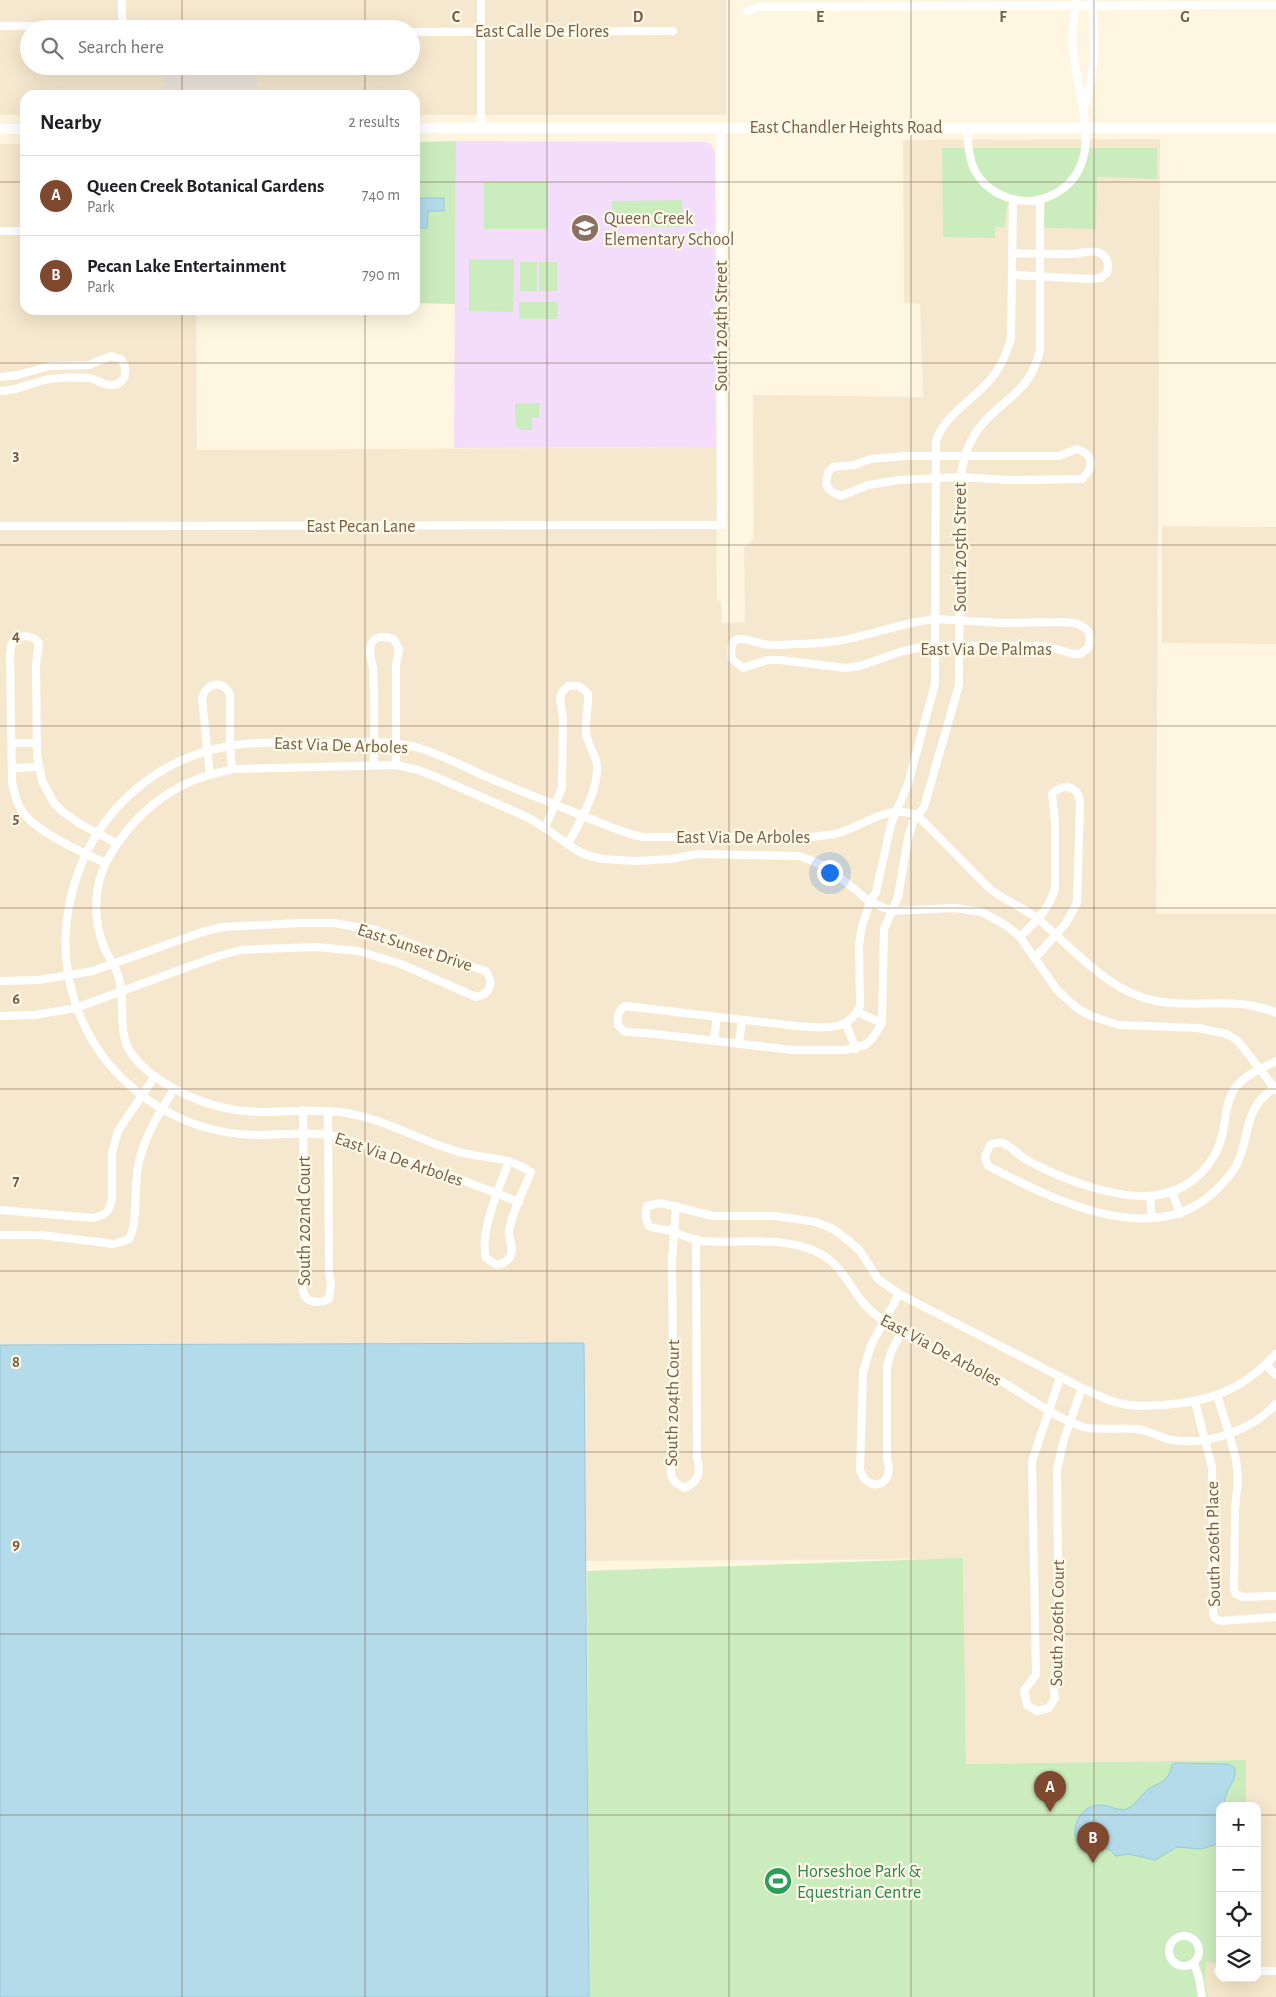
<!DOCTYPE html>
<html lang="en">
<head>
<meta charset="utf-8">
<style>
	body { margin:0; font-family:"Alegreya Sans",sans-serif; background:#f6f6f6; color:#202124 }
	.controls { position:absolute; right:15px; bottom:15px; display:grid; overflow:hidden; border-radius:10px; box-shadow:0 5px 20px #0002 }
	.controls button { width:45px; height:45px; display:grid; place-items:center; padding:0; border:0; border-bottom:1px solid #e0e0e0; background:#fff; color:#202124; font:25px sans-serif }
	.you { position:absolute; left:829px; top:872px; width:18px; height:18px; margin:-12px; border:4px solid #fff; border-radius:50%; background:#1a73e8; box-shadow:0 0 0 8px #1a73e833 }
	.badge { display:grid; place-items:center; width:32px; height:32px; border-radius:50%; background:#7e492e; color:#fff; font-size:16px; font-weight:700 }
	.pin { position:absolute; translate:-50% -41px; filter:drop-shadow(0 1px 2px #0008) }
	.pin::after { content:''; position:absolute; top:26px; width:18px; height:15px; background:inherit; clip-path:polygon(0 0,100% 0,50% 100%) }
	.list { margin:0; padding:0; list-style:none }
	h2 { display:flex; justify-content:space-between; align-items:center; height:65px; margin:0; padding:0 20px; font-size:21px }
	h2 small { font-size:16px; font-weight:400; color:#757577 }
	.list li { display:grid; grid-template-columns:32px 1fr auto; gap:15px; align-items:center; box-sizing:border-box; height:80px; padding:0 20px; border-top:1px solid #e0e0e0 }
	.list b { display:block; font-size:19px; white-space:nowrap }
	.list p { margin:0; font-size:16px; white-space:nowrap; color:#757577 }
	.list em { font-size:16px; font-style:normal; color:#757577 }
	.icon { flex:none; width:28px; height:28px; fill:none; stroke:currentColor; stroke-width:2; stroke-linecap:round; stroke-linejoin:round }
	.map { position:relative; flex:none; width:1276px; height:1997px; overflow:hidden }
	.search { position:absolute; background:#fff; box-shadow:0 5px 20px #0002; left:20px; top:20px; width:400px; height:55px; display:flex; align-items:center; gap:12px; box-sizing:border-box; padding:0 18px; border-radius:28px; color:#757577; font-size:19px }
	.panel { position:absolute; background:#fff; box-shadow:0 5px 20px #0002; left:20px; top:90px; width:400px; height:225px; border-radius:15px }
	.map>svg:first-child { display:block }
	.residential { fill:#f6e8ce }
	.industrial { fill:#ece5dc }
	.education { fill:#f3ddfa }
	.green { fill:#cbecbd }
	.water { fill:#b3dbe9; stroke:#98c9db }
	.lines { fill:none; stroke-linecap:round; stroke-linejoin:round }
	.street { stroke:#fff; stroke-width:8 }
	.secondary { stroke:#fff; stroke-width:10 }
	.grid { fill:none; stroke:#765d45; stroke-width:1; stroke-opacity:0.55 }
	.labels { text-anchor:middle; stroke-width:4.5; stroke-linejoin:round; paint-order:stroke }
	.street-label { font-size:18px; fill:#765d45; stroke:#fff9e8 }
	.education-label { font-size:18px; fill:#785e54; stroke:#fff9e8; text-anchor:start }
	.leisure-label { font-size:18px; fill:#27864d; stroke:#fff9e8; text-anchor:start }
	.grid-label { font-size:16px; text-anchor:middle; font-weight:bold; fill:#765d45; stroke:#fff9e8; stroke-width:4.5; stroke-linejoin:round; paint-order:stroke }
</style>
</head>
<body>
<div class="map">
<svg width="1276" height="1997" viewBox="0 0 1276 1997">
	<rect width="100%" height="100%" fill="#fef6e0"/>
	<g class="residential">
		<polygon points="0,0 726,0 726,115 415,115 415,95 257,95 257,66 411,66 411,29 29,29 29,66 164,66 164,95 25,95 25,115 0,115"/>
		<polygon points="1160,139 1156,914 1276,914 1276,1997 1208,1997 1205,1983 1206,1962 1217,1962 1218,1920 1220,1920 1220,1978 1257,1978 1257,1806 1246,1806 1246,1760 966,1764 963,1559 585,1561 583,1343 0,1345 0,144 25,144 25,310 196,310 197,450 716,447 717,600 721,601 722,623 745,622 744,548 754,538 753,395 923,397 920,304 904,303 903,140"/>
		<polygon points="1162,526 1276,527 1276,644 1162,643"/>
	</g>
	<rect class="industrial" x="164" y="66" width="93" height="29"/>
	<polygon class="education" points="456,141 705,142 711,144 715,152 716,447 454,448"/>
	<g class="green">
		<polygon points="456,141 455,304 415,303 415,142"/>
		<polygon points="942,148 1157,148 1157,179 1097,177 1096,229 1044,228 1045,204 1007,204 1005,227 995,227 995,238 943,237"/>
		<rect x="484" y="182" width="64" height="47"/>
		<polygon points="682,200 683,227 643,227 643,220 612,220 612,201"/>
		<polygon points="469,259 514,259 513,312 469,311"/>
		<rect x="520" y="262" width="17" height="29"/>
		<rect x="539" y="262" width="18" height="29"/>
		<rect x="519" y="302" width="39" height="17"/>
		<polygon points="515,403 539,403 539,418 532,418 532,430 521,430 516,427"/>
		<polygon points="963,1558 966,1764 1246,1760 1246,1806 1220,1806 1220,1920 1218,1920 1217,1963 1206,1962 1205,1983 1208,1997 589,1997 587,1571"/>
	</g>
	<g class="water">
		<polygon points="415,198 444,198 444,211 428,211 427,228 415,228"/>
		<polygon points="584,1343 589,1997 0,1997 0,1345"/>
		<path d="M1175,1763L1228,1764L1235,1768C1237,1784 1224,1788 1224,1806H1220V1842L1218,1844L1201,1849L1177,1847L1155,1860L1129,1854L1116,1856L1110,1850L1105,1848L1092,1856C1084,1853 1079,1848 1076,1840C1071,1824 1083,1804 1101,1805C1110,1805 1118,1812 1127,1809C1135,1805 1140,1797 1146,1791C1153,1785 1163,1784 1168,1776C1170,1773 1171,1769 1172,1765Z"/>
	</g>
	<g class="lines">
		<g class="street">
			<polyline points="481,0 481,128"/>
			<polyline points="747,11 760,7 1276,5"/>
			<polyline points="0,26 122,26 122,0"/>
			<polyline points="411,32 673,31"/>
			<path d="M1084,108C1097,68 1095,41 1092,0"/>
			<path d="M967,127C968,155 970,177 997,193C1012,201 1032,204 1048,197C1111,170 1077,98 1073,50C1071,34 1074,16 1076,0"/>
			<path d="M1013,199L1011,339C1006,355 999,371 987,383C970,402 944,416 936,441L935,684L908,784L891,824L876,892L870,902L862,926L859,944L860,1005C849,1034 821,1027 796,1026L625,1006C618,1011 617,1016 618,1025L625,1032L646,1033L793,1050H845L865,1045L872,1039L882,1023L884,929L898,897L908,838L913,822L924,807L959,685L960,494C960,470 964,448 979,428C1004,396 1029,395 1040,350V199"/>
			<polyline points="0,231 25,231"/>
			<path d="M1012,275L1091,279L1100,278L1107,273C1109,265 1108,257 1100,253C1091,249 1081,254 1072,254C1052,254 1032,254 1012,253"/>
			<path d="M0,377L18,375L50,366L89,365L111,356L121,359C126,366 128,377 119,383C109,390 97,378 87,378C72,377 55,377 41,381C26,385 15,391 0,391"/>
			<path d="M1077,449C1095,455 1094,468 1082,479L1009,480L960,477L899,480L868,485L841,496L829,490L826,484L828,472L833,467L854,465L871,459L905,456H1059Z"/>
			<polyline points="0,526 722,525 721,127"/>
			<path d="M936,619L1004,623L1067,622L1078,624L1085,628L1089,633L1090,642L1088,648L1080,654H1073L1046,646H927L903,651L860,666L846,668L781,660H768L743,668L732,659C727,627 749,642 764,644C774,646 785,645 795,644C809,644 824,643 837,641C870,636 902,622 936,619Z"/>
			<polyline points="12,743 37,743"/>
			<path d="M374,765C374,733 375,700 373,668C372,661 368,653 371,645C374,635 385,636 394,639L399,649L396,665V765"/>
			<polyline points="12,768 38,767"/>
			<path d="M210,775L202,699C206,682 224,679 230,695V746L232,769"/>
			<path d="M545,828L562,788L563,718L560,698L562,692L568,686C577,685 582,686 588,694C589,706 585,719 586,732C587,744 595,753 597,765C599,790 579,823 568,844"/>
			<path d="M105,863C82,852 36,832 22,811C16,802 14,793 12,782L10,656L11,646L15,638C25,635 32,635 39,643L36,665L37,755L42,781L54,803L63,812L80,824L116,843"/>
			<path d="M1020,937C1034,923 1050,909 1055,888V822L1052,794C1065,782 1079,786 1080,804L1077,903L1066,923L1035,958"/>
			<path d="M0,981L39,980L93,971L202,932L223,927L300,923H333L376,930L463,964L486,971C494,983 491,994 476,997L401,964L358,951L317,947L259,949L241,950L215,957L76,1008L34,1015L0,1016"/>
			<polyline points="857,1012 882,1023"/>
			<polyline points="846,1024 856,1049"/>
			<polyline points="714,1041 717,1017"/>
			<polyline points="739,1044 742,1020"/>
			<path d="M1276,1061C1262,1068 1245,1075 1235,1088C1226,1101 1226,1117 1223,1132C1217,1162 1194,1187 1163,1194C1125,1203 1063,1180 1029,1161C1020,1157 1013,1148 1005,1144C1000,1141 995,1143 990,1145L985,1157L988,1166L994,1169C1056,1201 1153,1249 1214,1192C1222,1184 1231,1175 1236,1166C1252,1135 1241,1109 1276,1087"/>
			<path d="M303,1110L305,1271C304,1277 302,1285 303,1291C305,1303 319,1304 329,1299L331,1285L329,1272L328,1111"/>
			<path d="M509,1161C500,1186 479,1232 486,1258L497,1265C502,1264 507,1262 510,1257C515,1249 508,1239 509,1231C512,1211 524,1190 531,1172C504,1154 484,1160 456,1151C416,1139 381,1117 339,1112C314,1109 289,1112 264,1112C232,1112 201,1104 173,1088C158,1080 141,1067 131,1053C116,1029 127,1001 118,975C115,966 108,957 104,947C93,920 93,885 108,859C130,819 165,788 209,775C216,773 224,772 232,769L396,765L418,770L436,777L529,818L545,828L576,850L589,856L603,859L635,861L671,859L697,854L799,856L823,865L835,873L870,902L892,911L954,908L982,912L1007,926L1020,937L1057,990L1078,1009L1091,1016L1119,1025L1198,1028L1227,1034L1238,1041L1276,1090"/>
			<polyline points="1172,1191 1180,1214"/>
			<polyline points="1150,1196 1152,1218"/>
			<path d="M519,1202L449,1175L336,1136C309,1131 282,1135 254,1135C217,1134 181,1122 151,1102C0,999 61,763 244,744C269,741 295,743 321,743C353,742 388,739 419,748C442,755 463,766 485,776C517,790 549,802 581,815C602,823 621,833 643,837H811C822,836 832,835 842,832C868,823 890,803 918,816L990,889C1005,901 1023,907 1038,919C1074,949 1107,991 1156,1001C1197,1009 1235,995 1276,1013"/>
			<path d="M676,1206L672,1259L674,1455C670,1471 667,1481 685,1488C699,1481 701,1472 697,1458L696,1239"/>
			<path d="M0,1210L93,1218C105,1216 110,1211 112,1199V1153L118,1131L155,1076"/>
			<path d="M0,1235H41L114,1244L129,1239C139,1221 133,1184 139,1162C145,1135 160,1112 174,1089"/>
			<path d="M899,1294L871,1345L863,1372L860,1470C868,1495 896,1485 887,1459V1367L891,1352L902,1331"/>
			<path d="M1276,1354C1243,1389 1211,1402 1163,1405C1152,1405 1140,1407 1129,1405C1112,1403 1097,1395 1082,1388L899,1294L878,1279L860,1251L849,1241L833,1229L816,1222L775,1216H713L661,1203L647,1206C645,1214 645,1219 649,1226C655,1229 661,1229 667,1230C679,1233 691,1240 703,1241C741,1244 783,1235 819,1253C846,1266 853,1299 877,1316C914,1344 960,1359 1001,1381C1025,1395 1057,1419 1083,1427C1098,1431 1120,1427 1136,1429C1149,1430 1160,1438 1172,1440C1208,1446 1252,1430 1276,1404"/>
			<polyline points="1266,1365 1276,1375"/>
			<polyline points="1060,1378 1032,1461 1036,1675 1024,1690 1027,1705 1037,1711 1049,1708 1055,1698 1053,1684 1059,1653 1057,1470 1064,1439 1082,1388"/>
			<polyline points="1217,1395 1229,1433 1236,1460 1238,1478 1235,1510 1234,1590 1236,1594 1243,1597 1276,1596"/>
			<polyline points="1195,1402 1212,1467 1213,1615 1216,1619 1221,1621 1276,1617"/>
			<circle cx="1184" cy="1951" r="15"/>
			<polyline points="1194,1963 1199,1978 1202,1997"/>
			<polyline points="1218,1971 1220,1971"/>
			<polyline points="1257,1971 1276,1971"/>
		</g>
		<g class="secondary">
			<polyline points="415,128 1276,128"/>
			<polyline points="0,129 25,129"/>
		</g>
	</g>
	<path class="grid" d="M182,0V29M365,0V29M547,0V1997M729,0V1997M911,0V1997M1094,0V1997M182,66V95M365,66V95M0,182H25M415,182H1276M182,310V1997M365,310V1997M0,363H1276M0,545H1276M0,726H1276M0,908H1276M0,1089H1276M0,1271H1276M0,1452H1276M0,1634H1276M0,1815H1220M1257,1815H1276"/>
	<defs>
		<symbol id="school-disc" viewBox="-11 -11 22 22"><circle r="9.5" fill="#8d6e63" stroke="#fff9e8"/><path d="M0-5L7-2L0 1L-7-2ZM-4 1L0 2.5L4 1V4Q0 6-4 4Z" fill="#fff"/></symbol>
		<symbol id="stadium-disc" viewBox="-11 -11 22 22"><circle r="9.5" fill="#2e9e5b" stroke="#fff9e8"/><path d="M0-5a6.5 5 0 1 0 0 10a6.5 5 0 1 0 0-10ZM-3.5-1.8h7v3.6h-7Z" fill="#fff"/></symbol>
	</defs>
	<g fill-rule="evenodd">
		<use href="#school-disc" x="569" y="212" width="32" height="32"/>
		<use href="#stadium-disc" x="762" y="1865" width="32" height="32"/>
	</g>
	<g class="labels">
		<g class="street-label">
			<text x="542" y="37">East Calle De Flores</text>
			<text x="846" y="133">East Chandler Heights Road</text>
			<text transform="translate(721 326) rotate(-90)" y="6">South 204th Street</text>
			<text x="361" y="532">East Pecan Lane</text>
			<text transform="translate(960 547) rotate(-90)" y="6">South 205th Street</text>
			<text x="986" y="655">East Via De Palmas</text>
			<text transform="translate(341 745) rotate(2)" y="6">East Via De Arboles</text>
			<text x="743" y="843">East Via De Arboles</text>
			<text transform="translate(415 947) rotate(18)" y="6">East Sunset Drive</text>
			<text transform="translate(399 1159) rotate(19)" y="6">East Via De Arboles</text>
			<text transform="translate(304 1221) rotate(-90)" y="6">South 202nd Court</text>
			<text transform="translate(941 1350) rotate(28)" y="6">East Via De Arboles</text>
			<text transform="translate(672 1403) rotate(-89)" y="6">South 204th Court</text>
			<text transform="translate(1213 1544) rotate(-91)" y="6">South 206th Place</text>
			<text transform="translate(1057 1623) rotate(-89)" y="6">South 206th Court</text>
		</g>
		<g class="education-label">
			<text x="604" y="224">Queen Creek<tspan x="604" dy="21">Elementary School</tspan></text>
		</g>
		<g class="leisure-label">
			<text x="797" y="1877">Horseshoe Park &amp;<tspan x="797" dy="21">Equestrian Centre</tspan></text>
		</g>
	</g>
	<g class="grid-label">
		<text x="456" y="22">C</text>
		<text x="638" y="22">D</text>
		<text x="820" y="22">E</text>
		<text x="1003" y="22">F</text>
		<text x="1185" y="22">G</text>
		<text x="16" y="460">3</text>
		<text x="16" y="641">4</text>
		<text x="16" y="823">5</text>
		<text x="16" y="1004">6</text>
		<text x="16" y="1186">7</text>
		<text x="16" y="1367">8</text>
		<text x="16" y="1549">9</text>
	</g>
</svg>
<div class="controls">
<button>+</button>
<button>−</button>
<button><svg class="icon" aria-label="locate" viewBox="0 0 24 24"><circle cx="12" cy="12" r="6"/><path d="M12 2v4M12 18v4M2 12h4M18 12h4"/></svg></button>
<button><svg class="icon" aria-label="layers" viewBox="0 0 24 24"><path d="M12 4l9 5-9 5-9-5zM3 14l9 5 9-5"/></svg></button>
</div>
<div class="you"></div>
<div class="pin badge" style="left:1050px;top:1812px">A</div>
<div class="pin badge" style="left:1093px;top:1863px">B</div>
<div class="search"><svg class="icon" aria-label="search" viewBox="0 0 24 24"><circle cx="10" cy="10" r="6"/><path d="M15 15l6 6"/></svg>Search here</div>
<section class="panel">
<h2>Nearby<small>2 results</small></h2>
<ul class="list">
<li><span class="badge">A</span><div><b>Queen Creek Botanical Gardens</b><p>Park</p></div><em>740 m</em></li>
<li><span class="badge">B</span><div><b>Pecan Lake Entertainment</b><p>Park</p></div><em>790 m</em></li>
</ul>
</section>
</div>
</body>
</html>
